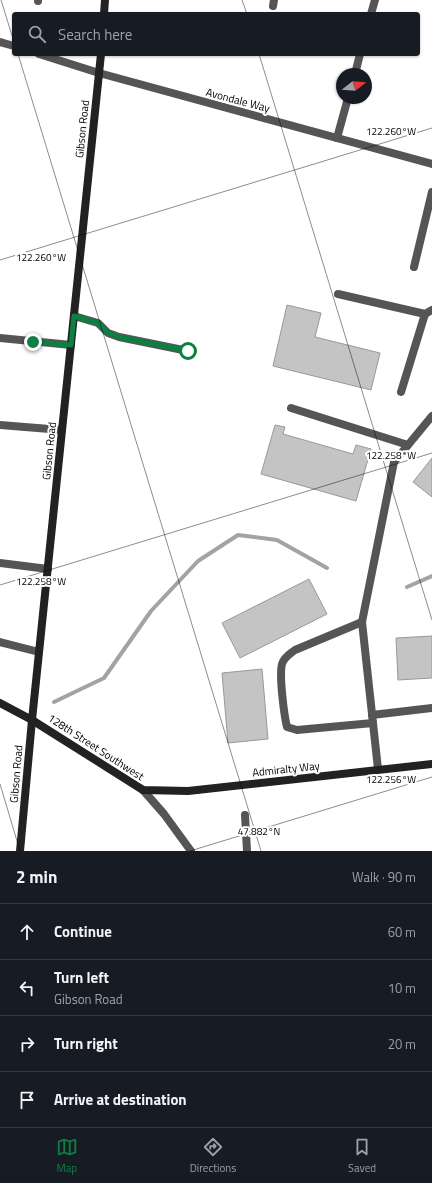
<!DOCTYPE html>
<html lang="en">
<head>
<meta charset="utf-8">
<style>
	body { margin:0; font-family:"Titillium Web",sans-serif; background:#242831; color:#f1f3f6 }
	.compass { position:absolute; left:336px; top:68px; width:36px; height:36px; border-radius:50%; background:#171b24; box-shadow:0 1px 3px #0004; rotate:73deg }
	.stop { position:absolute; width:12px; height:12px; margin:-9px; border:3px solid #0b8043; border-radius:50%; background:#fff }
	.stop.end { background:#0b8043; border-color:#fff; box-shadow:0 1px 4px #0008 }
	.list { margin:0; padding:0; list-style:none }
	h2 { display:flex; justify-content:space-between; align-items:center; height:52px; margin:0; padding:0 16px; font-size:17px }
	h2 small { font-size:13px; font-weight:400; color:#9ea1a6 }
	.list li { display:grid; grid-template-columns:26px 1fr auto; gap:12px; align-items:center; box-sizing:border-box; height:56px; padding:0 16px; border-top:1px solid #363941 }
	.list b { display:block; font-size:15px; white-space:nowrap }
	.list p { margin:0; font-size:13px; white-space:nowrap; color:#9ea1a6 }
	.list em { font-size:13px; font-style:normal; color:#9ea1a6 }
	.icon { flex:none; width:22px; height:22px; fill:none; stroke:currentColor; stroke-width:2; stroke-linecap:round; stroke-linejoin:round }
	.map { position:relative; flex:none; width:432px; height:851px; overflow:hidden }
	.search { position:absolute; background:#171b24; box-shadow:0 1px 3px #0004; left:12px; right:12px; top:12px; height:44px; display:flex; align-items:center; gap:10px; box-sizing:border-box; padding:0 14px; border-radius:4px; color:#9ea1a6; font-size:15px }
	.sheet { height:276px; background:#171b24 }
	nav { display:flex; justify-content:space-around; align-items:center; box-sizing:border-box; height:56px; border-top:1px solid #363941; background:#171b24; font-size:11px; color:#9ea1a6 }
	nav a { display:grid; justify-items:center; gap:2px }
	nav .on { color:#0b8043 }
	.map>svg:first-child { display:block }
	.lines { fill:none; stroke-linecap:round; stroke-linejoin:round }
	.stream { stroke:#a3a3a3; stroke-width:4 }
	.building { fill:#c4c4c4; stroke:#999 }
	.lane { stroke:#555; stroke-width:8 }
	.street { stroke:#555; stroke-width:8 }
	.secondary { stroke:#222; stroke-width:8 }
	.route { stroke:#0b8043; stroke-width:5 }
	.ticks { fill:none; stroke:#000; stroke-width:1; stroke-opacity:0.45 }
	.labels { text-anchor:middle; stroke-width:4; stroke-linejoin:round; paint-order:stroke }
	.street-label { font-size:11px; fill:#000; stroke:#fff }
	.ticks-label { font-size:10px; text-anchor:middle; fill:#000; stroke:#fff; stroke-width:4; stroke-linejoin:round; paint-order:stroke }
</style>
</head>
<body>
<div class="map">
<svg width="432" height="851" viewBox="0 0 432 851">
	<rect width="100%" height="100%" fill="#fff"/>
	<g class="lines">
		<g class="stream">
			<polyline points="407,587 432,576"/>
			<polyline points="54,702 104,678 151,611 198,561 238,535 277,540 327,568"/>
		</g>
	</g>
	<g class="building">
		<polygon points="287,305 321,313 315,337 380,353 371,390 273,366"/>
		<polygon points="275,425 285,427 283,434 353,454 356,445 371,449 356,501 261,474"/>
		<polygon points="432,458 432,497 413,482"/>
		<polygon points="309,579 327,614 240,658 222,623"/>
		<polygon points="432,636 432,678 398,680 396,638"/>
		<polygon points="262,669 268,739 228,743 222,673"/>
	</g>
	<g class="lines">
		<g class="lane">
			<polyline points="38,0 38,1"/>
			<polyline points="414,267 432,192"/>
			<polyline points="338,294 425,314 432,310"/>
			<polyline points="74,316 98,323 108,333 119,337 188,351"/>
			<polyline points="0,338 71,345"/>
			<polyline points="401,392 425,314"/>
			<polyline points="291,408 408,445"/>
			<polyline points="0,425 62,430"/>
			<polyline points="0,563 48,569"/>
			<path d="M362,622L295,650C290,654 284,657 282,664C279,675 284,715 287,727L297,730L373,723"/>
			<polyline points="0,642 39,652"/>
			<polyline points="372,715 432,708"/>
			<polyline points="378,769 362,622 394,462 432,416"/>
			<polyline points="245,815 247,851"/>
		</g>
		<g class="street">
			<polyline points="273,6 274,0"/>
			<polyline points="371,14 375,0"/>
			<polyline points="0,42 14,46"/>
			<polyline points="39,54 99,73 432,164"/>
			<polyline points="355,74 360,54"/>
			<polyline points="337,138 348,98"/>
			<polyline points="143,790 164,814 191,851"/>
		</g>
		<g class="secondary">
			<polyline points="104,14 105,0"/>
			<polyline points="0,703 32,720 143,790 188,791 432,764"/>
			<polyline points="20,851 32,720 101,54"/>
		</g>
	</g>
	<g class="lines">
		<polyline class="route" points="33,342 71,345 74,316 98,323 108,333 119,337 188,351"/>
	</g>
	<path class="ticks" d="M1,0L14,42M242,0L247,14M18,54L261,851M259,54L432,620M0,260L432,128M0,585L432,453M0,784L20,851M190,851L432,777"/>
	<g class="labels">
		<g class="street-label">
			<text transform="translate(238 100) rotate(15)" y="4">Avondale Way</text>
			<text transform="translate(82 129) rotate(-84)" y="4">Gibson Road</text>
			<text transform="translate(49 451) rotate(-84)" y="4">Gibson Road</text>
			<text transform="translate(96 747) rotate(33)" y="4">128th Street Southwest</text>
			<text transform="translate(286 769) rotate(-6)" y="4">Admiralty Way</text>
			<text transform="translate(16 774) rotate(-85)" y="4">Gibson Road</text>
		</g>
	</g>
	<g class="ticks-label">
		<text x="391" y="135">122.260°W</text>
		<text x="41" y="261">122.260°W</text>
		<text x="391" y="459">122.258°W</text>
		<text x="41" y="585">122.258°W</text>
		<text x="391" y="783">122.256°W</text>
		<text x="259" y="835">47.882°N</text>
	</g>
</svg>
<svg class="compass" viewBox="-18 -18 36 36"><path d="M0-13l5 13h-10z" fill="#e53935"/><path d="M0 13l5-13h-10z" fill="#9ea1a6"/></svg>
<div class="stop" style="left:188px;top:351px"></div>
<div class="stop end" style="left:33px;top:342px"></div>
<div class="search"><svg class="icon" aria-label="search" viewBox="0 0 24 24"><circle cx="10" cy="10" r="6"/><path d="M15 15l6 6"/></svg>Search here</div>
</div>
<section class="sheet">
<h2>2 min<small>Walk · 90 m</small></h2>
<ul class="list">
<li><svg class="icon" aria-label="ahead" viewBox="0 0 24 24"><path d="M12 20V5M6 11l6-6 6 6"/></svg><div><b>Continue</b></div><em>60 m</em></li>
<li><svg class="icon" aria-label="left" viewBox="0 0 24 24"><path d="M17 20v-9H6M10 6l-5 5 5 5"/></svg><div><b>Turn left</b><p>Gibson Road</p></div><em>10 m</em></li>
<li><svg class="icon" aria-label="right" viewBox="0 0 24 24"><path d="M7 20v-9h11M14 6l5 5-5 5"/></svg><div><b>Turn right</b></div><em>20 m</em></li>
<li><svg class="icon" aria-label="arrive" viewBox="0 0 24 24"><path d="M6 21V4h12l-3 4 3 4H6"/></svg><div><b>Arrive at destination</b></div></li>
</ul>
</section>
<nav>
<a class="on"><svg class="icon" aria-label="map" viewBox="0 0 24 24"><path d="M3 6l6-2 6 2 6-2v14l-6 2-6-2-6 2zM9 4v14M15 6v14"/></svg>Map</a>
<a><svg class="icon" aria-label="directions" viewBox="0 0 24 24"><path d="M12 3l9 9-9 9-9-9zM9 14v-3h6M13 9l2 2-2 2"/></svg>Directions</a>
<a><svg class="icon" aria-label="saved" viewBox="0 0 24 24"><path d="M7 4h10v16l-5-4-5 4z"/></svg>Saved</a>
</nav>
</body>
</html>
